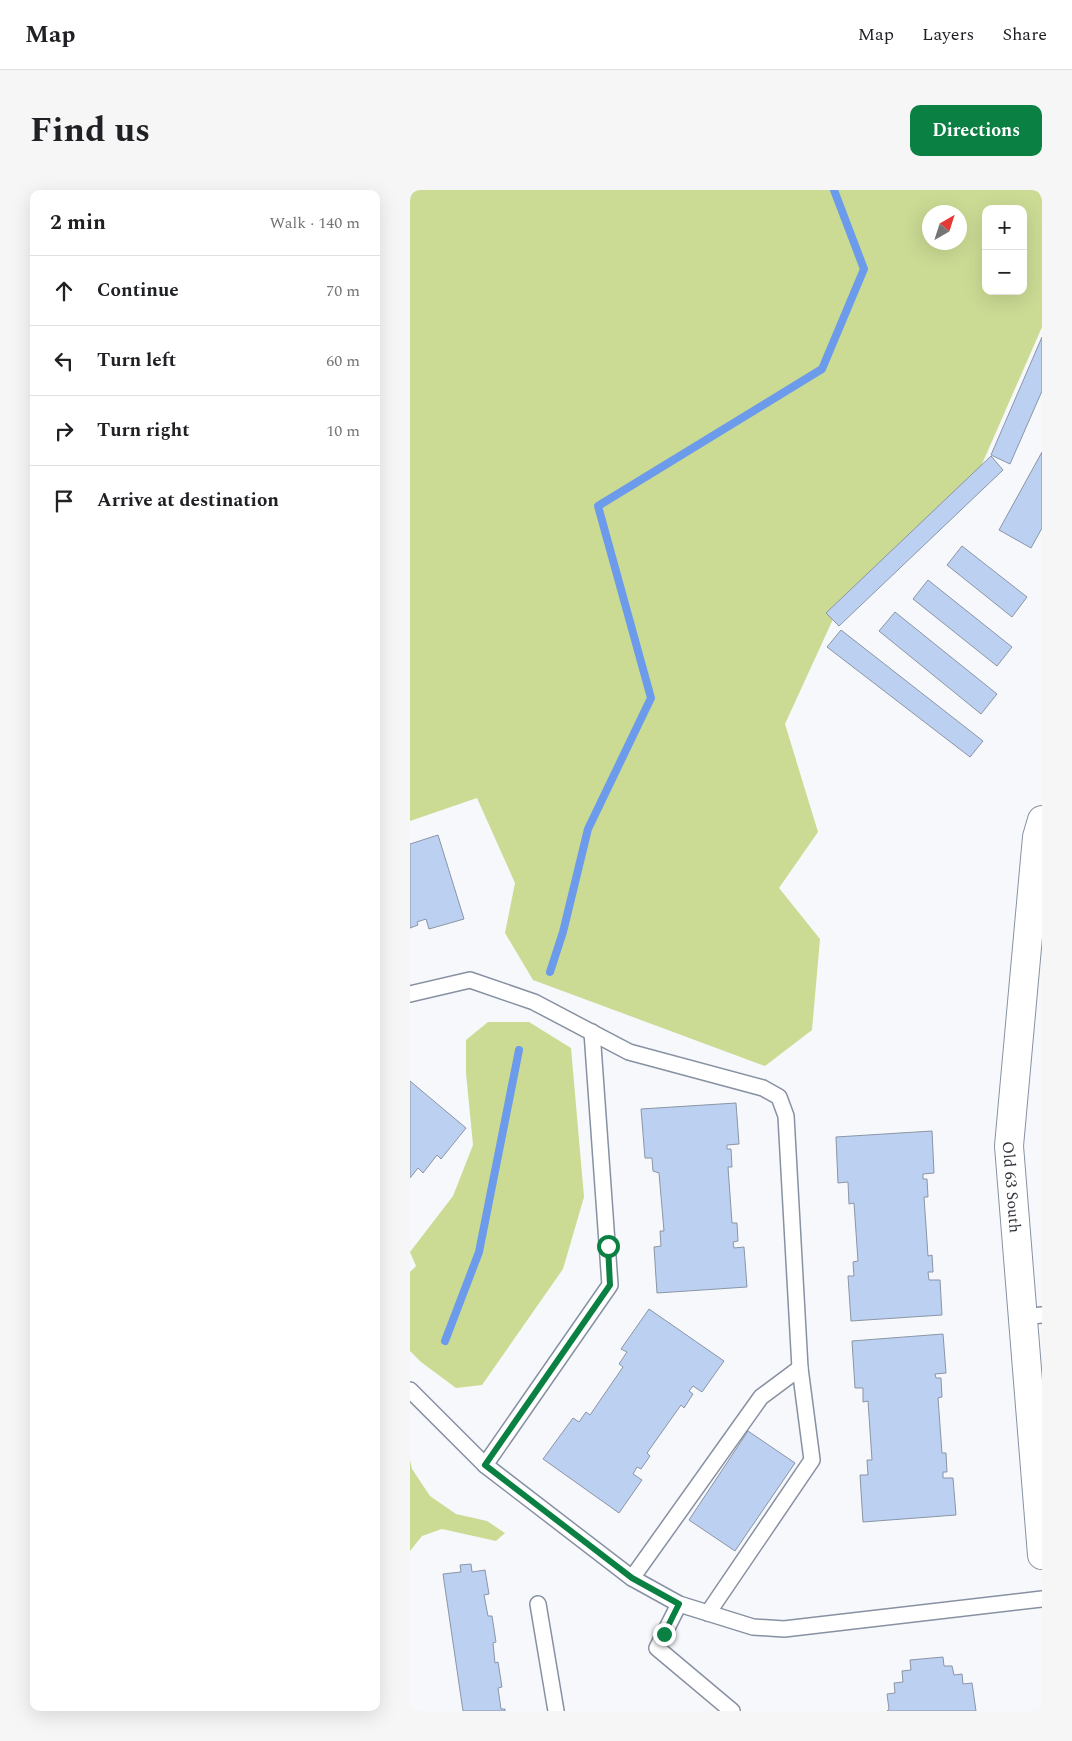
<!DOCTYPE html>
<html lang="en">
<head>
<meta charset="utf-8">
<style>
	body { margin:0; font-family:Spectral,serif; background:#f6f6f6; color:#202124 }
	.controls { position:absolute; right:15px; top:15px; display:grid; overflow:hidden; border-radius:10px; box-shadow:0 5px 20px #0002 }
	.controls button { width:45px; height:45px; display:grid; place-items:center; padding:0; border:0; border-bottom:1px solid #e0e0e0; background:#fff; color:#202124; font:25px sans-serif }
	.compass { position:absolute; left:512px; top:15px; width:45px; height:45px; border-radius:50%; background:#fff; box-shadow:0 5px 20px #0002; rotate:39deg }
	.stop { position:absolute; width:15px; height:15px; margin:-11px; border:4px solid #0b8043; border-radius:50%; background:#fff }
	.stop.end { background:#0b8043; border-color:#fff; box-shadow:0 1px 5px #0008 }
	.list { margin:0; padding:0; list-style:none }
	h2 { display:flex; justify-content:space-between; align-items:center; height:65px; margin:0; padding:0 20px; font-size:21px }
	h2 small { font-size:16px; font-weight:400; color:#757577 }
	.list li { display:grid; grid-template-columns:32px 1fr auto; gap:15px; align-items:center; box-sizing:border-box; height:70px; padding:0 20px; border-top:1px solid #e0e0e0 }
	.list b { display:block; font-size:19px; white-space:nowrap }
	.list em { font-size:16px; font-style:normal; color:#757577 }
	.icon { flex:none; width:28px; height:28px; fill:none; stroke:currentColor; stroke-width:2; stroke-linecap:round; stroke-linejoin:round }
	.map { position:relative; flex:none; width:632px; height:1521px; overflow:hidden; border-radius:10px }
	header { display:flex; align-items:center; gap:30px; box-sizing:border-box; height:70px; padding:0 25px; background:#fff; border-bottom:1px solid #e0e0e0 }
	header strong { font-size:24px }
	nav { display:flex; gap:28px; margin-inline-start:auto; font-size:18px }
	.intro { display:flex; align-items:center; justify-content:space-between; box-sizing:border-box; height:120px; padding:0 30px }
	h1 { margin:0; font-size:35px }
	.button { padding:12px 22px; border-radius:10px; background:#0b8043; color:#fff; font-size:18px; font-weight:700 }
	main { display:flex; gap:30px; padding:0 30px }
	aside { flex:1; background:#fff; border-radius:10px; box-shadow:0 5px 20px #0002 }
	.map>svg:first-child { display:block }
	.green { fill:#cbdb94; fill-rule:evenodd }
	.lines { fill:none; stroke-linecap:round; stroke-linejoin:round }
	.stream { stroke:#6d9bec; stroke-width:8 }
	.building { fill:#bcd0f2; stroke:#8b95a6 }
	.service-casing { stroke:#8791a2; stroke-width:18 }
	.secondary-casing { stroke:#8791a2; stroke-width:30 }
	.service { stroke:#fff; stroke-width:15 }
	.secondary { stroke:#fff; stroke-width:28 }
	.route { stroke:#0b8043; stroke-width:6 }
	.labels { text-anchor:middle; stroke-width:4; stroke-linejoin:round; paint-order:stroke }
	.street-label { font-size:16px; fill:#31353c; stroke:#f6f8fc }
</style>
</head>
<body>
<header>
<strong>Map</strong>
<nav><a>Map</a><a>Layers</a><a>Share</a></nav>
</header>
<div class="intro"><h1>Find us</h1><a class="button">Directions</a></div>
<main>
<aside>
<h2>2 min<small>Walk · 140 m</small></h2>
<ul class="list">
<li><svg class="icon" aria-label="ahead" viewBox="0 0 24 24"><path d="M12 20V5M6 11l6-6 6 6"/></svg><div><b>Continue</b></div><em>70 m</em></li>
<li><svg class="icon" aria-label="left" viewBox="0 0 24 24"><path d="M17 20v-9H6M10 6l-5 5 5 5"/></svg><div><b>Turn left</b></div><em>60 m</em></li>
<li><svg class="icon" aria-label="right" viewBox="0 0 24 24"><path d="M7 20v-9h11M14 6l5 5-5 5"/></svg><div><b>Turn right</b></div><em>10 m</em></li>
<li><svg class="icon" aria-label="arrive" viewBox="0 0 24 24"><path d="M6 21V4h12l-3 4 3 4H6"/></svg><div><b>Arrive at destination</b></div></li>
</ul>
</aside>
<div class="map">
<svg width="632" height="1521" viewBox="0 0 632 1521">
	<rect width="100%" height="100%" fill="#f6f8fc"/>
	<g class="green">
		<path d="M0,0H628L632,9V137L569,281L424,427L375,534L408,642L369,698L410,749L402,840L355,876L123,790L95,743L105,693L67,608L0,631ZM576,19H613V101H576ZM520,22H550V52H520Z"/>
		<polygon points="78,832 119,832 161,858 174,1007 153,1079 72,1195 46,1198 11,1172 0,1161 0,1082 6,1076 0,1062 43,1006 63,955 56,883 56,850"/>
		<polygon points="0,1270 2,1279 20,1306 46,1324 77,1331 95,1343 86,1351 32,1339 12,1346 0,1361"/>
	</g>
	<g class="lines">
		<g class="stream">
			<polyline points="140,782 153,742 178,639 241,508 188,316 412,179 454,79 424,0"/>
			<polyline points="35,1151 69,1062 109,860"/>
		</g>
	</g>
	<g class="building">
		<polygon points="632,147 632,201 600,274 581,265"/>
		<polygon points="632,262 632,338 621,358 589,340"/>
		<polygon points="581,266 593,280 429,436 416,423"/>
		<polygon points="552,356 617,407 602,427 537,375"/>
		<polygon points="518,390 602,457 587,476 503,409"/>
		<polygon points="485,422 587,504 571,524 469,441"/>
		<polygon points="431,440 573,551 560,567 417,457"/>
		<polygon points="28,645 54,729 19,739 16,729 7,732 8,735 0,738 0,654"/>
		<polygon points="0,891 56,938 31,969 27,965 13,983 8,978 0,988"/>
		<polygon points="326,913 329,954 317,955 317,959 321,959 322,977 318,977 322,1033 327,1033 328,1051 323,1052 324,1058 334,1057 337,1097 247,1103 244,1057 251,1056 250,1041 254,1041 249,983 243,981 242,968 235,968 231,919"/>
		<polygon points="522,941 524,983 513,984 513,989 517,989 518,1007 514,1007 518,1066 522,1065 523,1082 518,1082 519,1090 530,1090 532,1125 441,1131 438,1086 444,1086 443,1072 448,1071 444,1013 439,1014 438,992 428,993 426,947"/>
		<polygon points="239,1119 314,1171 292,1202 283,1196 279,1201 283,1204 274,1218 271,1215 237,1263 240,1266 231,1279 227,1277 223,1284 232,1290 209,1323 133,1269 163,1228 169,1232 176,1222 180,1225 213,1177 209,1174 217,1162 211,1159"/>
		<polygon points="533,1144 536,1183 525,1184 526,1188 531,1188 532,1207 528,1208 532,1263 536,1263 537,1282 533,1282 533,1288 543,1288 546,1325 453,1332 450,1285 458,1285 457,1270 462,1270 458,1211 453,1212 453,1198 445,1198 442,1151"/>
		<polygon points="338,1241 385,1273 325,1361 279,1330"/>
		<polygon points="61,1374 62,1382 75,1380 79,1404 74,1405 78,1426 82,1426 86,1452 83,1453 85,1473 88,1472 92,1497 88,1498 91,1519 95,1519 95,1521 53,1521 33,1384 51,1382 50,1375"/>
		<polygon points="533,1467 534,1476 542,1476 544,1485 552,1484 553,1494 562,1493 566,1521 477,1521 479,1519 477,1504 485,1503 484,1493 493,1492 492,1481 501,1480 500,1470"/>
	</g>
	<g class="lines">
		<defs>
			<g id="service">
				<polyline points="0,804 60,790 124,812 219,862 353,898 369,907 376,926 390,1178 402,1270 298,1423"/>
				<polyline points="182,842 200,1095 75,1275 222,1388"/>
				<polyline points="613,1127 632,1125"/>
				<polyline points="390,1178 351,1207 222,1388 269,1414 343,1437 374,1439 632,1409"/>
				<polyline points="0,1200 75,1275"/>
				<polyline points="128,1414 146,1521"/>
				<polyline points="269,1414 247,1458 322,1521"/>
			</g>
			<g id="secondary">
				<path id="s1" d="M632,630L627,647L599,956L632,1365"/>
			</g>
		</defs>
		<use href="#service" class="service-casing"/>
		<use href="#secondary" class="secondary-casing"/>
		<use href="#service" class="service"/>
		<use href="#secondary" class="secondary"/>
	</g>
	<g class="lines">
		<polyline class="route" points="198,1056 200,1095 75,1275 222,1388 269,1414 254,1444"/>
	</g>
	<g class="labels">
		<g class="street-label">
			<text dy="6" stroke="none"><textPath href="#s1" startOffset="369">Old 63 South</textPath></text>
		</g>
	</g>
</svg>
<div class="controls">
<button>+</button>
<button>−</button>
</div>
<svg class="compass" viewBox="-18 -18 36 36"><path d="M0-13l5 13h-10z" fill="#e53935"/><path d="M0 13l5-13h-10z" fill="#757577"/></svg>
<div class="stop" style="left:198px;top:1056px"></div>
<div class="stop end" style="left:254px;top:1444px"></div>
</div>
</main>
</body>
</html>
